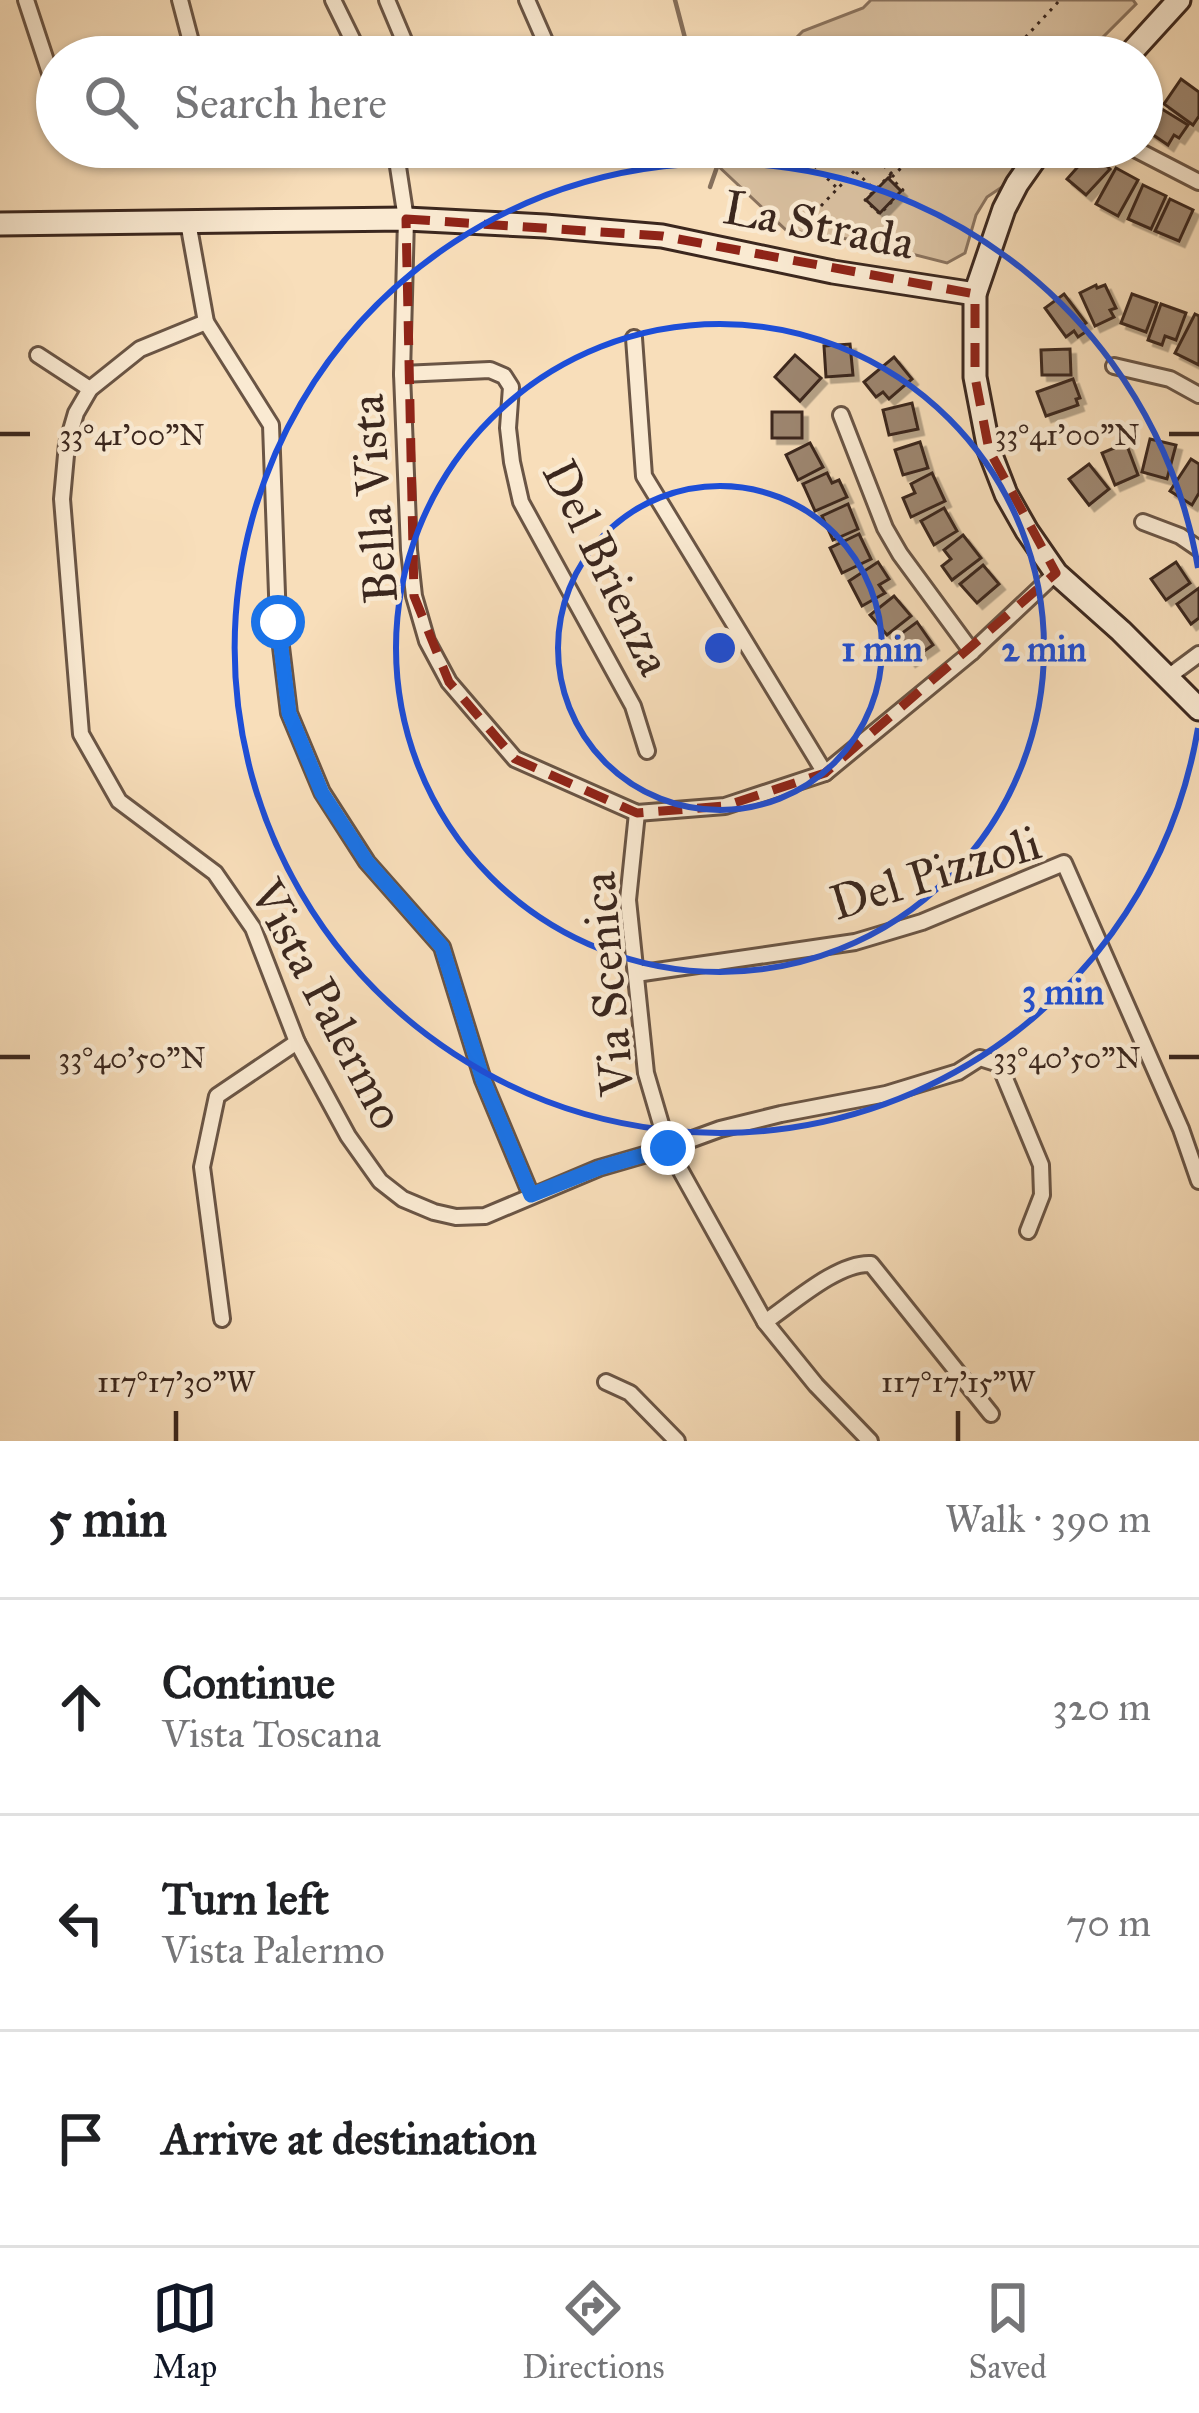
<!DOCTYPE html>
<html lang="en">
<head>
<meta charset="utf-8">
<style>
	body { margin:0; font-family:"IM FELL Great Primer",serif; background:#f6f6f6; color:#202124 }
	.stop { position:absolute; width:36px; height:36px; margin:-27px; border:9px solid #1a73e8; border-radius:50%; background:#fff }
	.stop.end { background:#1a73e8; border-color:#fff; box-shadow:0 3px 12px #0008 }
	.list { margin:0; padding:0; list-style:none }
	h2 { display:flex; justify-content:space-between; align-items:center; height:156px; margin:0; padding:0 48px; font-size:51px }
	h2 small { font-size:39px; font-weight:400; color:#757577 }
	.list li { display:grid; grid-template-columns:78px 1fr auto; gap:36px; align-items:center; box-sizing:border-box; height:216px; padding:0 48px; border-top:3px solid #e0e0e0 }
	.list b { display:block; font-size:45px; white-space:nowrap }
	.list p { margin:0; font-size:39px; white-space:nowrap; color:#757577 }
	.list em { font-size:39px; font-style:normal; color:#757577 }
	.icon { flex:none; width:66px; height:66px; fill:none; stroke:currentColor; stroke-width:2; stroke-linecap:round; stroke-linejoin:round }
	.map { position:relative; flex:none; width:1199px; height:1441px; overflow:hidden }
	.search { position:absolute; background:#fff; box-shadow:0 3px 9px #0004; left:36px; right:36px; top:36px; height:132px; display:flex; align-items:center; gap:30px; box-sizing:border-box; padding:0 42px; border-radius:66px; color:#757577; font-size:45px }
	.sheet { height:804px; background:#fff }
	nav { display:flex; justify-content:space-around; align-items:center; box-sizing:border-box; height:168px; border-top:3px solid #e0e0e0; background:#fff; font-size:33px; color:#757577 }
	nav a { display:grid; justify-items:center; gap:6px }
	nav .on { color:#111827 }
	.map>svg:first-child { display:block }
	.green { fill:#d8bf9f; stroke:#8a735e; stroke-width:3 }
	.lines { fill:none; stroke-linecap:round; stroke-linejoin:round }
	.stream { stroke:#86705c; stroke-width:4.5 }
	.building { fill:#9d866f; stroke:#3b271e; stroke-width:3; filter:url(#shadow) }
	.street-casing { stroke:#6a5545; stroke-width:20 }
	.secondary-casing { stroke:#3b271e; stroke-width:27 }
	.path { stroke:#3b271e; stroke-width:3; stroke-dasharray:3 6; stroke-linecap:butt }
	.street { stroke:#faead2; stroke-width:14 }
	.secondary { stroke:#faead2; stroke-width:21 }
	.route { stroke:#1a73e8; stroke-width:15 }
	.marked { fill:none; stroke:#8f2418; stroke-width:9; stroke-dasharray:24 15; stroke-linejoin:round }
	.ticks { fill:none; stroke:#3b271e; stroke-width:4.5 }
	.ring { fill:none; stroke:#1d4ed8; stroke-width:6 }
	.labels { text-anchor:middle; stroke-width:9; stroke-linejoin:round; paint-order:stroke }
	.street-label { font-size:48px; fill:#3b271e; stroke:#faead2 }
	.ticks-label { font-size:30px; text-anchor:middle; fill:#3b271e; stroke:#faead2; stroke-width:9; stroke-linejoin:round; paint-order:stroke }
	.centre { fill:#1d4ed8; stroke:#faead2; stroke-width:6 }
	.ring-label { font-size:36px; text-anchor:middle; font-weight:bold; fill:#1d4ed8; stroke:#faead2; stroke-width:9; stroke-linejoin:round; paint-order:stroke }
</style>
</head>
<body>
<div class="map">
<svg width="1199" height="1441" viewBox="0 0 1199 1441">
	<defs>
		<filter id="shadow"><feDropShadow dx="5.5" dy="5.5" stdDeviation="0" flood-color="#0004"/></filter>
	</defs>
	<rect width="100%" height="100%" fill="#f8deba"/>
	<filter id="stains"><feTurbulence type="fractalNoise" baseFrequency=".00167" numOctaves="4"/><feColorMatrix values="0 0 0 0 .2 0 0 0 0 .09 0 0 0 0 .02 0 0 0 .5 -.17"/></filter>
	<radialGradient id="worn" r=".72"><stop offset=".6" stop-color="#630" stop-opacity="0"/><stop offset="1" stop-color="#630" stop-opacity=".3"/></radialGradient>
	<g class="green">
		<polygon points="871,0 1133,0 1136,4 1083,57 777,57 803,31 863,8"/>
		<polygon points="698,147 1021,147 1018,160 1005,185 987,197 976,215 965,253 947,263 861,241 786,230"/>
	</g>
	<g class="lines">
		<g class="stream">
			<polyline points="675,0 690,57"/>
			<polyline points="710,187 717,167 715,147"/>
		</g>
	</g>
	<g class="building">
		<polygon points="1181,79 1199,92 1199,116 1193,125 1164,104"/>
		<polygon points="1157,106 1188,125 1179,138 1174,135 1168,145 1143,128"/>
		<polygon points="1091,152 1110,169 1086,195 1067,179"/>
		<polygon points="1116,168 1138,180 1118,216 1096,204"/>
		<polygon points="888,178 901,191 880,213 866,200"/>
		<polygon points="1143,185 1166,196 1151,229 1128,219"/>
		<polygon points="1170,199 1193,210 1179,241 1155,231"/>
		<polygon points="1096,285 1097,288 1105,285 1116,308 1110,310 1114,317 1095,326 1080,293"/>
		<polygon points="1064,294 1086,323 1083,325 1087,331 1078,337 1074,331 1066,337 1045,308"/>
		<polygon points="1132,294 1157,303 1146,332 1121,323"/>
		<polygon points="1161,304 1186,313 1176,340 1165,336 1162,345 1148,340"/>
		<polygon points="1195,314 1199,316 1199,365 1175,353"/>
		<polygon points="850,344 853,375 826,377 824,346"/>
		<polygon points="1070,349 1071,375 1042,375 1041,350"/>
		<polygon points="795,355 821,378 800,401 775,377"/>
		<polygon points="894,357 912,379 889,399 883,392 876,397 864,382"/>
		<polygon points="1073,379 1080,398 1076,399 1078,405 1046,416 1037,392"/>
		<polygon points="912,403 918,429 889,435 883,410"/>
		<rect x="772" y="412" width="30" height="26"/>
		<polygon points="1150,439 1176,445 1167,479 1142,472"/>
		<polygon points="920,442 928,468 903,475 895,450"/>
		<polygon points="810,443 823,467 798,480 786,455"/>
		<polygon points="1126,443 1138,475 1115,485 1102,453"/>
		<polygon points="1191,459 1199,464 1199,493 1192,505 1170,491"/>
		<polygon points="1089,464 1109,489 1089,505 1069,479"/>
		<polygon points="827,473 832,483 839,480 847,497 815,511 803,484"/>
		<polygon points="932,473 945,501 911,517 903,498 915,493 911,484"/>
		<polygon points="848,504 858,529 833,540 822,516"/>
		<polygon points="944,508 957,531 934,545 921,521"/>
		<polygon points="859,534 871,559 842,573 830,548"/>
		<polygon points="963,535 981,558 952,580 942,566 951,559 944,550"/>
		<polygon points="878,562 889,579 879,585 885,593 862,606 849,581"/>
		<polygon points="1176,562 1190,583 1166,600 1151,579"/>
		<polygon points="983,565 999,584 977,603 960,584"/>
		<polygon points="1199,588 1199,618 1191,624 1177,604"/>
		<polygon points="894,596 911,616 887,635 870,615"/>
		<polygon points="917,622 933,645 910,661 894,639"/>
	</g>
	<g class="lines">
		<defs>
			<g id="street">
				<polyline points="26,0 52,79"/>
				<polyline points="180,0 195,57"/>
				<polyline points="333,0 361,57"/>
				<polyline points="387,0 411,57"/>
				<polyline points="527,0 552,57"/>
				<polyline points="395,147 406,219 402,374 409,550 414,596 427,641 449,682 515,759 637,813 725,806 825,773 972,652 1056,573"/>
				<polyline points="581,147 583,152"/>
				<polyline points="1131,147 1199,182"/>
				<polyline points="188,222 206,322 271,425 278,622 289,713 322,792 367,862 442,947 483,1080 531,1195"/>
				<polyline points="206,322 140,349 90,389 76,413 67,444 62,499 81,734 119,801 215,873 253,928 297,1042 348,1136 380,1181 403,1199 434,1212 456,1217 485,1216 599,1168 668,1148 720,1129 781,1114 886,1094 958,1072 980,1058 999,1064 1041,1165 1042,1195 1028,1231"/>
				<polyline points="634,338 644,476 825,773"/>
				<polyline points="38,355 90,389"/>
				<polyline points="1114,366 1170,379 1199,395"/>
				<polyline points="402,374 490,370 504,376 511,387 508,428 512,462 521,502 633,706 647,751"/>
				<polyline points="841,415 885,528 900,554 972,652"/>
				<polyline points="1143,522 1180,536 1199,549"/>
				<polyline points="1168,677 1199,654"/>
				<polyline points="637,813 628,900 646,1073 668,1148 765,1322 816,1385 870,1441"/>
				<polyline points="636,974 855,942 922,922 1064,863 1181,1129 1199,1181"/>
				<polyline points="222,1319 202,1167 217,1096 297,1042"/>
				<path d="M765,1322C793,1303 838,1262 871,1264L991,1414"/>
				<polyline points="606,1382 630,1393 677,1441"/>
			</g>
			<g id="secondary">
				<polyline points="1127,57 1179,0"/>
				<polyline points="1043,147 1017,184 1004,209 975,294 975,377 989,450 1006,494 1027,531 1056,573 1121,631 1199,709"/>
				<polyline points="0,224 406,219 545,226 662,236 833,272 975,294"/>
			</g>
		</defs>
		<use href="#street" class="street-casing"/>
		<use href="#secondary" class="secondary-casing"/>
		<g class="path">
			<polyline points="1007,57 1060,0"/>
			<polyline points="795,147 836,187"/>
			<polyline points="912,159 924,169"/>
			<polyline points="856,172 875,190"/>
			<path d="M889,176L903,190L880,214L865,200L887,178C888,177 889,176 891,174"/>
			<polyline points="892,177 922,147"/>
			<polyline points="821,206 861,164 883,165 894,176"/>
		</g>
		<use href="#street" class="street"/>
		<use href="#secondary" class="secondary"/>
	</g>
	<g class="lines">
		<polyline class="route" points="278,622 289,713 322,793 367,862 442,947 483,1080 531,1195 599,1168 668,1148"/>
	</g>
	<path class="marked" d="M406,219L662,236L975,294V377L989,450L1056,573L825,773L725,806L637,813L515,759L449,682L414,596Z"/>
	<path class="ticks" d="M0,434H30M1169,434H1199M0,1057H30M1169,1057H1199M176,1411V1441M958,1411V1441"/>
	<g class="ring">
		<circle cx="720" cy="648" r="162"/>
		<circle cx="720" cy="648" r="324"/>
		<path d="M1198 728A485 485 0 1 1 1198 568"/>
	</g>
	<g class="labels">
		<g class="street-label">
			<text transform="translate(819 224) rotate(11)" y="17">La Strada</text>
			<text transform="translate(373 499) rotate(-94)" y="17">Bella Vista</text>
			<text transform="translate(608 567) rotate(64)" y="17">Del Brienza</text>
			<text transform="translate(935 872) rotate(-17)" y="17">Del Pizzoli</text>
			<text transform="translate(607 984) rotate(-95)" y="17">Via Scenica</text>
			<text transform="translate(328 1004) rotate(62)" y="17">Vista Palermo</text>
		</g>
	</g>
	<g class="ticks-label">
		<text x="132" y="445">33°41'00"N</text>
		<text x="1067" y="445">33°41'00"N</text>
		<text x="132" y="1068">33°40'50"N</text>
		<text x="1067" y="1068">33°40'50"N</text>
		<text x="176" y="1392">117°17'30"W</text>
		<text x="958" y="1392">117°17'15"W</text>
	</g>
	<circle cx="720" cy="648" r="18" class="centre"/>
	<g class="ring-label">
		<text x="882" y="661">1 min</text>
		<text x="1044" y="661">2 min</text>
		<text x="1063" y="1004">3 min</text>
	</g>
	<rect width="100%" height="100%" filter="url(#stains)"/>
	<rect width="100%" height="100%" fill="url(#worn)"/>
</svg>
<div class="stop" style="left:278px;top:622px"></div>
<div class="stop end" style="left:668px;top:1148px"></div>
<div class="search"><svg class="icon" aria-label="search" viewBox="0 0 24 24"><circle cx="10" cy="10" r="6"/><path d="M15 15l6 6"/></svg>Search here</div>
</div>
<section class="sheet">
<h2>5 min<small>Walk · 390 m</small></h2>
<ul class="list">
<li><svg class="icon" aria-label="ahead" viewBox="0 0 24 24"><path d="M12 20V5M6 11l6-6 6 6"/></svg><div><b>Continue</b><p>Vista Toscana</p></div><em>320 m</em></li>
<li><svg class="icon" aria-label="left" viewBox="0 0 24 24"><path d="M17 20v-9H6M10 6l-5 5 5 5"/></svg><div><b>Turn left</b><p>Vista Palermo</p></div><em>70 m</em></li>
<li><svg class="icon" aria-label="arrive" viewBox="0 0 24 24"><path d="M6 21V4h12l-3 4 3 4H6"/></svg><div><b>Arrive at destination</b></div></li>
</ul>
</section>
<nav>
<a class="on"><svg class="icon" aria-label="map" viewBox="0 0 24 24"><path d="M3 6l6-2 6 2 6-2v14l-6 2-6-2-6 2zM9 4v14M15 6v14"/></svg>Map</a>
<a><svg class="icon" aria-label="directions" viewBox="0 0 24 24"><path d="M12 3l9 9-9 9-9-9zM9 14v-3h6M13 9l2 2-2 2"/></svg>Directions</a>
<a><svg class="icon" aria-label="saved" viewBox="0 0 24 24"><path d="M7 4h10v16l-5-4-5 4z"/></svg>Saved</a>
</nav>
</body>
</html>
